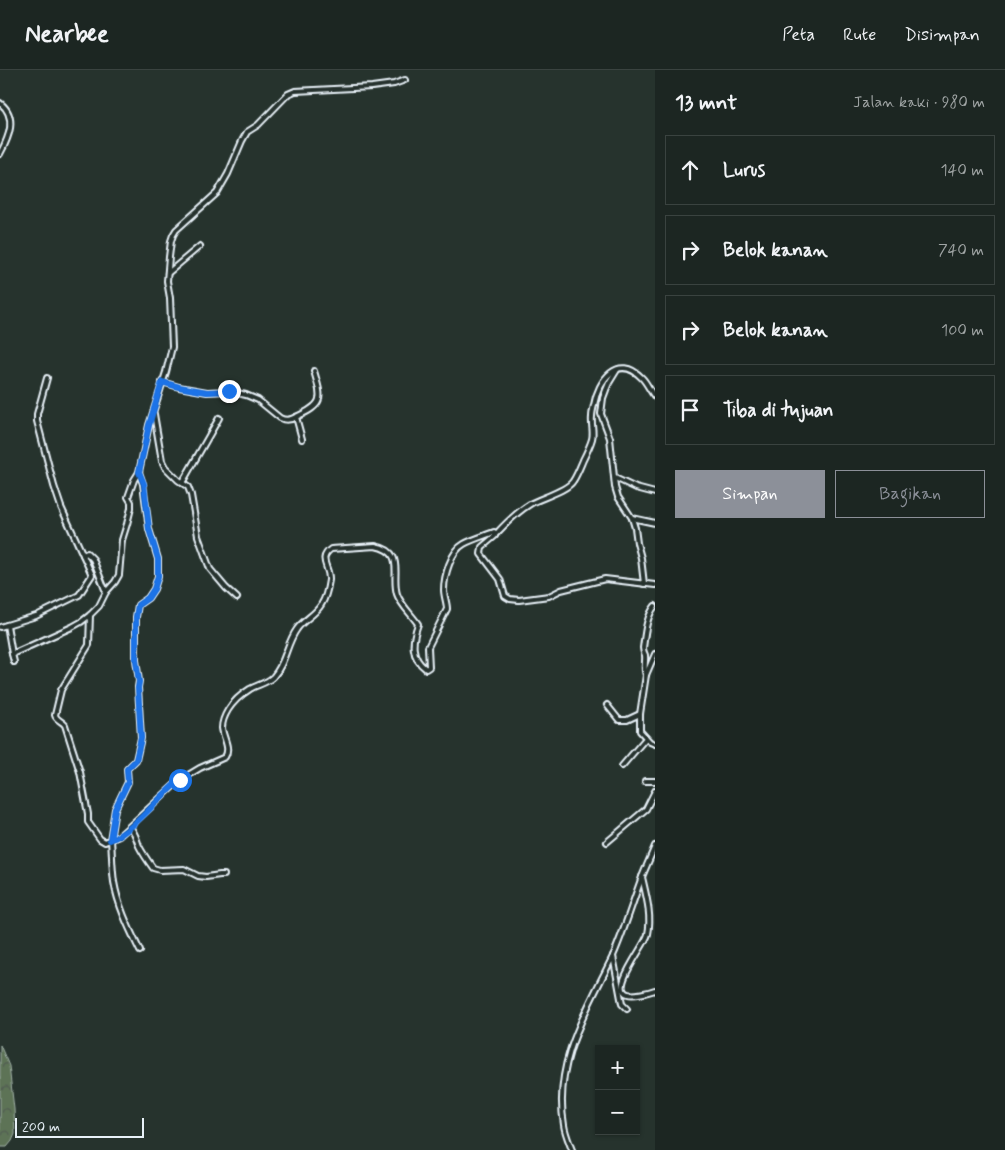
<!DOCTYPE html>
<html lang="id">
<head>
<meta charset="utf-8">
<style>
	body { margin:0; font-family:Mynerve,sans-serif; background:#252e2a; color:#f1f3f6 }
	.controls { position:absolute; right:15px; bottom:15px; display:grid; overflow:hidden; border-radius:0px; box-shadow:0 1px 4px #0004 }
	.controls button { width:45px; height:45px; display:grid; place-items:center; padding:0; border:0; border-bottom:1px solid #3a4340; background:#1c2622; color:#f1f3f6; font:25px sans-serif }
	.scale { position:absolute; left:15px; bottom:12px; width:129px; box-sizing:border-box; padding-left:5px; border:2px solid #e8f1f8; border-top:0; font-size:14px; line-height:18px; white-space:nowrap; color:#e8f1f8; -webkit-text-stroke:4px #26332d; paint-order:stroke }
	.stop { position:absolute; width:15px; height:15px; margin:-11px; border:4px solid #1a73e8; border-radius:50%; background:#fff }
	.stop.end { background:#1a73e8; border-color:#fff; box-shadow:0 1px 5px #0008 }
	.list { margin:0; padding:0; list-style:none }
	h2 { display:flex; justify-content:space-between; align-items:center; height:65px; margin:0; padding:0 20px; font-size:21px }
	h2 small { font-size:16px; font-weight:400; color:#a0a5a5 }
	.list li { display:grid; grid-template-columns:32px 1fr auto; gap:15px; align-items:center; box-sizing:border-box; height:70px; margin:0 10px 10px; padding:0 10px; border:1px solid #3a4340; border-radius:0px }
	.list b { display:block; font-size:19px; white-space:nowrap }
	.list em { font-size:16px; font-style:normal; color:#a0a5a5 }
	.actions { display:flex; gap:10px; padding:15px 20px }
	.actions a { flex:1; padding:11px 0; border:1px solid #8c9099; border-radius:0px; text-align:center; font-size:18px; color:#8c9099 }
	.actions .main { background:#8c9099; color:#fff }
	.icon { flex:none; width:28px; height:28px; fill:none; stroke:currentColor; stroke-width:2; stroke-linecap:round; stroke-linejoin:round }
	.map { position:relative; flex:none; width:655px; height:1080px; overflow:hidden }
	header { display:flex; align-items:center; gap:30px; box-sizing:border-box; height:70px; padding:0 25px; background:#1c2622; border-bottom:1px solid #3a4340 }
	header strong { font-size:24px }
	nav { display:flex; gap:28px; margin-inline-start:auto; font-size:18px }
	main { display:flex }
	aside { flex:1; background:#1c2622 }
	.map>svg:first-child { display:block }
	.forest { fill:url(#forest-crowns); stroke:#a2b2a8 }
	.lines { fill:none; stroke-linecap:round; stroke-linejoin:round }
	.street-casing { stroke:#e8f1f8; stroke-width:8 }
	.street { stroke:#26332d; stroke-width:4 }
	.route { stroke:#1a73e8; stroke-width:6 }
</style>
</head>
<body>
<header>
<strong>Nearbee</strong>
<nav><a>Peta</a><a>Rute</a><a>Disimpan</a></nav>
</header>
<main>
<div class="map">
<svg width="655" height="1080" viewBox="0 0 655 1080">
	<defs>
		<pattern id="forest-crowns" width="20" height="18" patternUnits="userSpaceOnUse" patternTransform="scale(1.25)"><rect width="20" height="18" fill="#5d7357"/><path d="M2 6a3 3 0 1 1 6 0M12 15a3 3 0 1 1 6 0" fill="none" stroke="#505b50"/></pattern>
	</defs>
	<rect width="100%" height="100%" fill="#26332d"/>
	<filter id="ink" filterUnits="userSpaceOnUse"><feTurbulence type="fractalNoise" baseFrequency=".02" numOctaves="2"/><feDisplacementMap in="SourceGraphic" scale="10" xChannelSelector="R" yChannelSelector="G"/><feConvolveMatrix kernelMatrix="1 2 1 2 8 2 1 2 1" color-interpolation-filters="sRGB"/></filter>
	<g filter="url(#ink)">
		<polygon class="forest" points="0,975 9,996 14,1039 15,1064 12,1071 7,1077 0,1077"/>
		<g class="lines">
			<defs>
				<g id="street">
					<path d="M0,33C18,47 9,67 0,84"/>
					<polyline points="168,203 200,176"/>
					<polyline points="617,300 609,313 606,320 603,328 601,344 610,368 615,417 618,427 632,448 635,458 637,473 641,488 644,514"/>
					<polyline points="47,308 37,344 37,351 54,416 61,437 83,485"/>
					<path d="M162,312L179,317L207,322L229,321L246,325L258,330L280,348C286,351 291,350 296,347L302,369"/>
					<polyline points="154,344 162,391 165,397 178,410 188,417 191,425 198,466 210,499 226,518 237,528"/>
					<path d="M296,347C325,334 322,329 314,301"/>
					<polyline points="615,408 636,418 655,423"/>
					<polyline points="182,413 219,348"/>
					<polyline points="632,448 655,453"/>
					<path d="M496,464C506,453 517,442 530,434C540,428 567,421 573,411C577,405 580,397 583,390C586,384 590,376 592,369C594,362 591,354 592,347C592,343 593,339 594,335C598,311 618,283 642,308C647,313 650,321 655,327"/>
					<polyline points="106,522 115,512 119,505 122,470 127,454 131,438 131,432 128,427 134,410 139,402"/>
					<polyline points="7,555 12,584 14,592"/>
					<path d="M0,557L36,546L79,525L92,505L83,485L87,483L93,489L106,522L99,536L90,545L89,575L61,620L55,645C56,650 62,651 65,655L80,702L88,744V752L100,769L105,772L119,766L180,710L200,698L225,687C231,678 223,668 222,658C222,652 225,645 228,640C233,632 242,624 250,619C257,615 267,613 273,607C286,593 286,574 297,559C303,550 315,545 321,535C325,529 328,517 329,510C330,497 317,489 331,479L375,476C406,482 391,504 397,524C400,534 412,545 418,554C412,571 410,587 426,599L429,597L428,577L447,539C447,533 444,526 444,520C444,506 451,481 464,474C473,469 484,466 494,462L495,463V466L482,477L481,484L500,509L505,526L510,529L519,530L549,526L561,520L605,509L655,515"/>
					<polyline points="12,584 72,557 81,552 90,545"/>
					<polyline points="655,584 646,605 640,644 640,661 650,672 655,674"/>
					<path d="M646,605C643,598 646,592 645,585C644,583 643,580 643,578C645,564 646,547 655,536"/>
					<polyline points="607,635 619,650 627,650 640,644"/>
					<polyline points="622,696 646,668"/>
					<polyline points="645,711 655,711"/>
					<path d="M130,757C136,764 136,768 139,776C143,784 148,791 153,798L160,800L184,799L198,806L206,807L220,805H224"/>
					<path d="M111,769C112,783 112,798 114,812C118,836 129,858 140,881"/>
					<polyline points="110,770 115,739 128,712 127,699 136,690 141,668 138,617 139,611 136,590 136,547 138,535 148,528 154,519 158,506 158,489 149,459 143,414 139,402 149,355 166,302 172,277 170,228 167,211 169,187 171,171 173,165 176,160 217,123 228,104 242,71 247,62 258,55 288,24 295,21 372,17 394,14 405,10"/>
					<polyline points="607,772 646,739 655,721"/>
					<path d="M642,807C646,825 652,845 648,864C646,875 609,919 628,924C634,926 649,922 655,920"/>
					<polyline points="613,886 622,934 627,939"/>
					<path d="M572,1080C569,1072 565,1063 564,1055C553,992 587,940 613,886C624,861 632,834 642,807C646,797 651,786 655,776"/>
				</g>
			</defs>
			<use href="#street" class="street-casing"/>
			<use href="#street" class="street"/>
		</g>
	</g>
	<g class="lines" filter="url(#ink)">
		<path class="route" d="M180,710C159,726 134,761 110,770L115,739L128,712L127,699L136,690L141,668L138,618L139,612L136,590V547L138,535L148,528L154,519L158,506V489L149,459L144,414L139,402L149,355L162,312L179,317L207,322L229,321"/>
	</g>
</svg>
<div class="controls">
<button>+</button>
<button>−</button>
</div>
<div class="scale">200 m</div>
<div class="stop" style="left:180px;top:710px"></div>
<div class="stop end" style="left:229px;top:321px"></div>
</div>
<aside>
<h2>13 mnt<small>Jalan kaki · 980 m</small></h2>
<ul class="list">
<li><svg class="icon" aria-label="ahead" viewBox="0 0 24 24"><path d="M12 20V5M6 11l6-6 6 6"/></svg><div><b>Lurus</b></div><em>140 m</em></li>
<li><svg class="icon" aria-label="right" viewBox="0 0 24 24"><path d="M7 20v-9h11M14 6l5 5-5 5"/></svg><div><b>Belok kanan</b></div><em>740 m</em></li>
<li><svg class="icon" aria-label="right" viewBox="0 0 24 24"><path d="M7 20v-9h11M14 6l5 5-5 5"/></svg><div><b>Belok kanan</b></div><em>100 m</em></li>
<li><svg class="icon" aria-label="arrive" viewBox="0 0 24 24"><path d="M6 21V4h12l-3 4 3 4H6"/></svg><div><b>Tiba di tujuan</b></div></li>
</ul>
<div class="actions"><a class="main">Simpan</a><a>Bagikan</a></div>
</aside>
</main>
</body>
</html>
